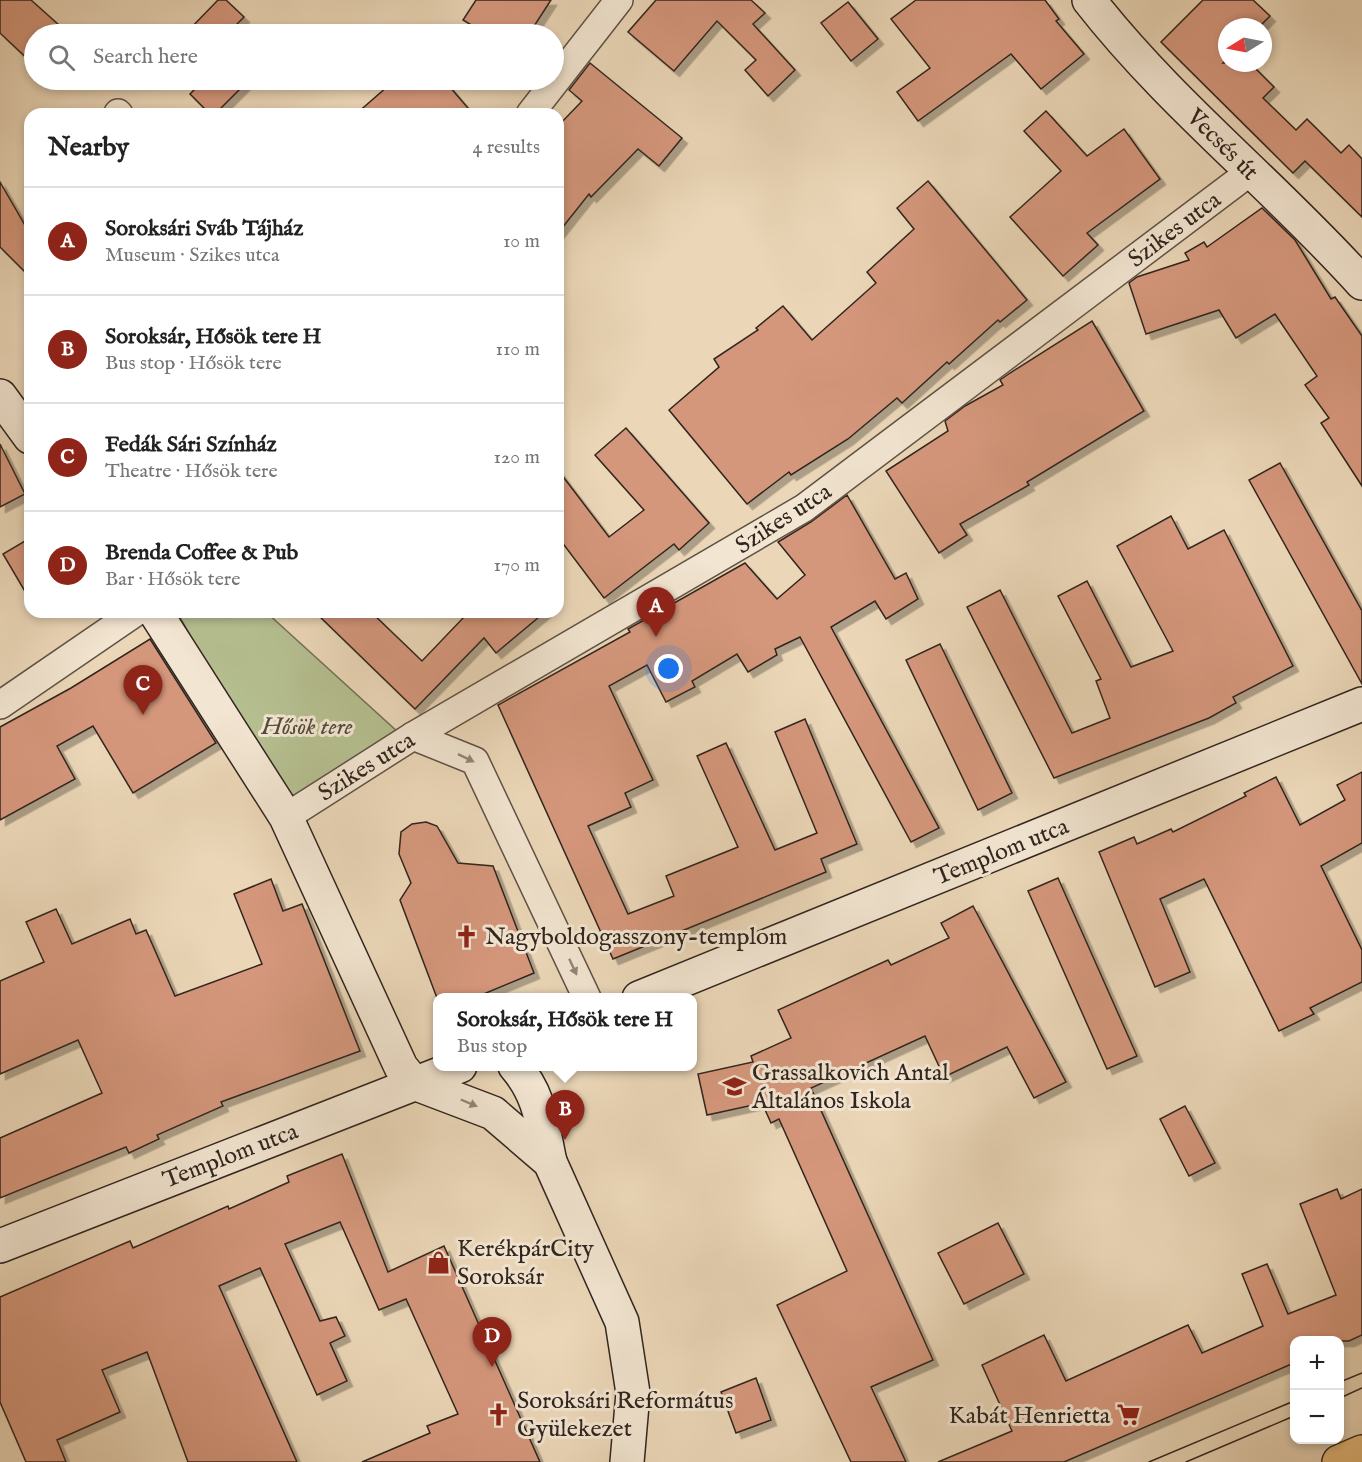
<!DOCTYPE html>
<html lang="en">
<head>
<meta charset="utf-8">
<style>
	body { margin:0; font-family:"IM FELL English",serif; background:#f6f6f6; color:#222 }
	.controls { position:absolute; right:18px; bottom:18px; display:grid; overflow:hidden; border-radius:12px; box-shadow:0 3px 9px #0003 }
	.controls button { width:54px; height:54px; display:grid; place-items:center; padding:0; border:0; border-bottom:2px solid #e0e0e0; background:#fff; color:#222; font:30px sans-serif }
	.compass { position:absolute; left:1218px; top:18px; width:54px; height:54px; border-radius:50%; background:#fff; box-shadow:0 3px 9px #0003; rotate:260deg }
	.you { position:absolute; left:669px; top:669px; width:21px; height:21px; margin:-15px; border:4px solid #fff; border-radius:50%; background:#1a73e8; box-shadow:0 0 0 9px #1a73e833 }
	.badge { display:grid; place-items:center; width:39px; height:39px; border-radius:50%; background:#8f2418; color:#fff; font-size:20px; font-weight:700 }
	.pin { position:absolute; translate:-50% -50px; filter:drop-shadow(0 2px 3px #0008) }
	.pin::after { content:''; position:absolute; top:32px; width:21px; height:18px; background:inherit; clip-path:polygon(0 0,100% 0,50% 100%) }
	.popup { position:absolute; left:433px; top:993px; width:264px; height:78px; box-sizing:border-box; display:grid; place-content:center; border-radius:12px; background:#fff; filter:drop-shadow(0 2px 4px #0005); font-size:20px; white-space:nowrap; color:#767676 }
	.popup b { font-size:22px; color:#222 }
	.popup::after { content:''; position:absolute; left:50%; top:100%; margin-left:-12px; border:12px solid transparent; border-top-color:#fff }
	.list { margin:0; padding:0; list-style:none }
	h2 { display:flex; justify-content:space-between; align-items:center; height:78px; margin:0; padding:0 24px; font-size:26px }
	h2 small { font-size:20px; font-weight:400; color:#767676 }
	.list li { display:grid; grid-template-columns:39px 1fr auto; gap:18px; align-items:center; box-sizing:border-box; height:108px; padding:0 24px; border-top:2px solid #e0e0e0 }
	.list b { display:block; font-size:22px; white-space:nowrap }
	.list p { margin:0; font-size:20px; white-space:nowrap; color:#767676 }
	.list em { font-size:20px; font-style:normal; color:#767676 }
	.icon { flex:none; width:33px; height:33px; fill:none; stroke:currentColor; stroke-width:2; stroke-linecap:round; stroke-linejoin:round }
	.map { position:relative; flex:none; width:1362px; height:1462px; overflow:hidden }
	.search { position:absolute; background:#fff; box-shadow:0 3px 9px #0003; left:24px; top:24px; width:540px; height:66px; display:flex; align-items:center; gap:15px; box-sizing:border-box; padding:0 21px; border-radius:33px; color:#767676; font-size:22px }
	.panel { position:absolute; background:#fff; box-shadow:0 3px 9px #0003; left:24px; top:108px; width:540px; height:510px; border-radius:18px }
	.map>svg:first-child { display:block }
	.green { fill:#b5bf90; stroke:#727258; stroke-width:1.5 }
	.building { fill:#d5977c; stroke:#30251f; stroke-width:1.5; filter:url(#shadow) }
	.lines { fill:none; stroke-linecap:round; stroke-linejoin:round }
	.street-casing { stroke:#5f5245; stroke-width:30 }
	.secondary-casing { stroke:#30251f; stroke-width:36 }
	.primary-casing { stroke:#30251f; stroke-width:36 }
	.street { stroke:#f2e5d1; stroke-width:27 }
	.secondary { stroke:#f2e5d1; stroke-width:33 }
	.primary { stroke:#e6bc7c; stroke-width:33 }
	.tram { stroke:#30251f; stroke-width:1.5 }
	.oneway { fill:#918578 }
	.labels { text-anchor:middle; stroke-width:6; stroke-linejoin:round; paint-order:stroke }
	.street-label { font-size:24px; fill:#30251f; stroke:#f2e5d1 }
	.park-label { font-size:24px; font-style:italic; fill:#514c3b; stroke:#f2e5d1 }
	.poi-label { font-size:24px; fill:#30251f; stroke:#f2e5d1; text-anchor:start }
</style>
</head>
<body>
<div class="map">
<svg width="1362" height="1462" viewBox="0 0 1362 1462">
	<defs>
		<filter id="shadow"><feDropShadow dx="5.5" dy="5.5" stdDeviation="0" flood-color="#0004"/></filter>
	</defs>
	<rect width="100%" height="100%" fill="#ebd7b8"/>
	<filter id="stains"><feTurbulence type="fractalNoise" baseFrequency=".00333" numOctaves="4"/><feColorMatrix values="0 0 0 0 .2 0 0 0 0 .09 0 0 0 0 .02 0 0 0 .5 -.17"/></filter>
	<radialGradient id="worn" r=".72"><stop offset=".6" stop-color="#630" stop-opacity="0"/><stop offset="1" stop-color="#630" stop-opacity=".3"/></radialGradient>
	<polygon class="green" points="177,612 266,612 400,734 287,806"/>
	<g class="building">
		<polygon points="0,0 31,0 69,34 34,34 34,65 0,33"/>
		<polygon points="218,0 226,0 244,17 227,34 185,34"/>
		<polygon points="476,0 551,0 529,34 486,34 463,20"/>
		<polygon points="656,0 751,0 765,13 753,24 795,70 768,96 745,70 756,60 717,21 674,71 628,32"/>
		<polygon points="916,0 1045,0 1059,19 1056,21 1084,54 1041,89 1011,54 918,121 897,92 930,68 891,19"/>
		<polygon points="1203,0 1253,0 1270,16 1259,27 1227,27 1227,59 1223,63 1250,63 1274,87 1263,98 1296,130 1307,119 1341,153 1349,145 1362,159 1362,217 1305,161 1293,173 1161,42"/>
		<polygon points="848,2 878,39 851,61 821,23"/>
		<polygon points="590,63 682,138 659,166 638,149 591,197 589,194 558,233 558,126 582,101 569,90"/>
		<polygon points="204,80 249,80 215,114 210,114 190,94"/>
		<polygon points="395,80 444,80 473,114 356,114"/>
		<polygon points="1046,111 1087,156 1124,129 1160,179 1087,233 1098,245 1063,276 1010,217 1061,171 1024,131"/>
		<polygon points="928,181 1027,300 1000,322 998,320 949,364 947,362 902,403 897,398 848,439 791,475 789,472 747,504 669,410 719,367 714,359 758,330 756,328 783,306 812,340 876,283 867,272 914,229 897,208"/>
		<polygon points="0,182 30,234 30,277 0,247"/>
		<polygon points="1262,208 1295,240 1331,299 1335,297 1362,336 1362,486 1321,423 1329,418 1305,385 1317,376 1275,314 1236,338 1219,310 1146,334 1129,283 1137,277 1189,260 1185,253 1204,242 1207,247"/>
		<polygon points="1092,321 1144,411 1027,482 1029,485 960,524 967,535 939,553 886,471 948,431 945,421 965,406 1003,385 1000,380 1010,373"/>
		<polygon points="626,428 709,523 679,550 674,544 604,598 558,537 558,470 609,537 644,510 595,455"/>
		<polygon points="0,444 25,494 0,507"/>
		<polygon points="1280,463 1362,611 1362,684 1249,480"/>
		<polygon points="847,495 895,579 906,573 918,599 886,619 875,601 831,627 939,828 911,842 800,637 775,649 777,655 748,672 737,654 692,681 695,687 666,702 647,665 609,686 653,780 625,793 631,807 588,826 628,914 674,896 666,876 738,847 697,756 726,743 775,850 817,833 775,732 805,719 857,844 821,859 826,872 613,959 498,705 630,632 628,629 745,563 777,599 805,575 778,542 811,522"/>
		<polygon points="1171,516 1188,549 1224,530 1293,666 1233,697 1236,703 1209,718 1054,778 967,607 1000,590 1072,733 1110,718 1096,681 1101,679 1058,596 1087,581 1131,667 1173,651 1117,546"/>
		<polygon points="30,538 30,600 3,554"/>
		<polygon points="315,612 371,612 422,661 465,616 462,612 545,612 496,653 484,638 415,709"/>
		<polygon points="150,639 216,743 133,793 93,726 57,746 75,779 0,820 0,727 71,688"/>
		<polygon points="940,644 1012,793 978,810 906,660"/>
		<polygon points="1362,772 1362,843 1321,866 1362,950 1362,982 1310,1008 1314,1014 1279,1031 1204,879 1160,899 1190,972 1155,987 1099,852 1134,837 1137,844 1171,829 1173,832 1246,796 1244,793 1276,777 1300,825 1345,800 1337,785"/>
		<polygon points="426,822 437,826 458,863 493,866 534,973 474,998 437,998 400,900 411,883 399,854 401,832 412,824"/>
		<polygon points="1058,878 1137,1056 1107,1069 1028,891"/>
		<polygon points="271,879 283,911 302,904 360,1051 221,1102 223,1106 157,1135 159,1139 129,1153 126,1147 0,1198 0,1138 102,1093 78,1040 0,1074 0,981 44,962 26,922 56,909 72,944 130,919 136,934 146,930 175,996 262,964 234,894"/>
		<polygon points="973,906 1066,1082 1034,1098 1007,1047 944,1077 925,1036 811,1088 933,1360 871,1387 906,1462 851,1462 777,1305 847,1271 779,1119 771,1123 762,1103 707,1115 698,1074 753,1062 751,1056 791,1038 778,1010 888,960 891,965 949,938 941,923"/>
		<polygon points="1185,1106 1215,1163 1189,1176 1160,1119"/>
		<polygon points="342,1154 388,1272 444,1246 540,1462 362,1462 430,1433 427,1426 458,1414 406,1299 379,1310 340,1222 285,1244 320,1321 336,1317 345,1336 330,1343 347,1381 317,1395 260,1268 219,1286 297,1462 188,1462 147,1352 102,1370 120,1412 57,1440 66,1462 26,1462 0,1402 0,1297 130,1241 133,1248 228,1206 229,1209 289,1182 287,1176"/>
		<polygon points="1337,1189 1341,1199 1362,1189 1362,1335 1349,1341 1294,1341 1294,1363 1064,1462 938,1462 1012,1431 982,1365 1044,1335 1066,1381 1188,1325 1202,1353 1263,1326 1242,1274 1267,1264 1288,1314 1336,1295 1300,1204"/>
		<polygon points="998,1223 1024,1274 964,1304 938,1253"/>
		<polygon points="756,1378 771,1420 736,1433 721,1392"/>
	</g>
	<g class="lines">
		<defs>
			<g id="street">
				<polyline points="118,113 119,114"/>
				<polyline points="530,114 619,0"/>
				<polyline points="0,705 136,612"/>
				<polyline points="413,736 475,761 587,998"/>
				<polyline points="286,817 413,736 804,508 1250,172"/>
			</g>
			<g id="secondary">
				<path d="M1089,0C1170,104 1274,185 1362,283"/>
				<polyline points="0,396 30,437"/>
				<polyline points="155,612 286,817 401,1067 414,1083 493,1113 550,1162 622,1322 633,1393 627,1462"/>
				<polyline points="639,998 1362,704"/>
				<path d="M515,1066C541,1096 542,1125 550,1162"/>
				<polyline points="0,1246 460,1066"/>
			</g>
			<polyline id="primary" points="1339,1462 1362,1452"/>
		</defs>
		<use href="#street" class="street-casing"/>
		<use href="#secondary" class="secondary-casing"/>
		<use href="#primary" class="primary-casing"/>
		<use href="#street" class="street"/>
		<use href="#secondary" class="secondary"/>
		<use href="#primary" class="primary"/>
		<g class="tram">
			<polyline points="1340,1382 1362,1373"/>
			<polyline points="1340,1398 1362,1388"/>
			<polyline points="1149,1462 1294,1401"/>
			<polyline points="1186,1462 1294,1416"/>
		</g>
	</g>
	<defs><path id="oneway-solid" d="M-6-.8H1V-3.2L6.5 0L1 3.2V.8H-6Z" transform="scale(1.5)"/></defs>
	<g class="oneway">
		<use href="#oneway-solid" transform="translate(466 758) rotate(26)"/>
		<use href="#oneway-solid" transform="translate(573 967) rotate(65)"/>
		<use href="#oneway-solid" transform="translate(469 1103) rotate(23)"/>
	</g>
	<defs>
		<symbol id="church-bare" viewBox="-9 -9 18 18"><path d="M-1.2-6h2.4v3.5h3.3v2.4h-3.3V6h-2.4V-.1h-3.3v-2.4h3.3Z" fill="#8f2418" stroke="#f2e5d1" stroke-width="2.5" paint-order="stroke"/></symbol>
		<symbol id="school-bare" viewBox="-9 -9 18 18"><path d="M0-5L7-2L0 1L-7-2ZM-4 1L0 2.5L4 1V4Q0 6-4 4Z" fill="#8f2418" stroke="#f2e5d1" stroke-width="2.5" paint-order="stroke"/></symbol>
		<symbol id="shop-bare" viewBox="-9 -9 18 18"><path d="M-5-2.5h2.3a2.7 3.5 0 0 1 5.4 0H5L5.5 6h-11ZM-1.5-2.5h3a1.5 2.3 0 0 0-3 0Z" fill="#8f2418" stroke="#f2e5d1" stroke-width="2.5" paint-order="stroke"/></symbol>
		<symbol id="supermarket-bare" viewBox="-9 -9 18 18"><path d="M-6-5.5h2.5l.6 2H6L4.5 2H-2.5L-4.4-4H-6ZM-1.5 3.2a1.3 1.3 0 1 0 .1 0ZM3 3.2a1.3 1.3 0 1 0 .1 0Z" fill="#8f2418" stroke="#f2e5d1" stroke-width="2.5" paint-order="stroke"/></symbol>
	</defs>
	<g fill-rule="evenodd">
		<use href="#church-bare" x="450" y="920" width="33" height="33"/>
		<use href="#school-bare" x="718" y="1070" width="33" height="33"/>
		<use href="#shop-bare" x="422" y="1246" width="33" height="33"/>
		<use href="#church-bare" x="482" y="1398" width="33" height="33"/>
		<use href="#supermarket-bare" x="1112" y="1398" width="33" height="33"/>
	</g>
	<g class="labels">
		<g class="street-label">
			<text transform="translate(1223 144) rotate(45)" y="8">Vecsés út</text>
			<text transform="translate(1174 229) rotate(-37)" y="8">Szikes utca</text>
			<text transform="translate(783 518) rotate(-33)" y="8">Szikes utca</text>
			<text transform="translate(366 766) rotate(-32)" y="8">Szikes utca</text>
			<text transform="translate(1001 851) rotate(-22)" y="8">Templom utca</text>
			<text transform="translate(230 1155) rotate(-21)" y="8">Templom utca</text>
		</g>
		<g class="park-label">
			<text x="307" y="734">Hősök tere</text>
		</g>
		<g class="poi-label">
			<text x="485" y="944">Nagyboldogasszony-templom</text>
			<text x="752" y="1080">Grassalkovich Antal<tspan x="752" dy="28">Általános Iskola</tspan></text>
			<text x="457" y="1256">KerékpárCity<tspan x="457" dy="28">Soroksár</tspan></text>
			<text x="517" y="1408">Soroksári Református<tspan x="517" dy="28">Gyülekezet</tspan></text>
			<text x="1110" y="1423" text-anchor="end">Kabát Henrietta</text>
		</g>
	</g>
	<rect width="100%" height="100%" filter="url(#stains)"/>
	<rect width="100%" height="100%" fill="url(#worn)"/>
</svg>
<div class="controls">
<button>+</button>
<button>−</button>
</div>
<svg class="compass" viewBox="-18 -18 36 36"><path d="M0-13l5 13h-10z" fill="#e53935"/><path d="M0 13l5-13h-10z" fill="#767676"/></svg>
<div class="you"></div>
<div class="pin badge" style="left:656px;top:637px">A</div>
<div class="pin badge" style="left:565px;top:1140px">B</div>
<div class="popup"><b>Soroksár, Hősök tere H</b>Bus stop</div>
<div class="pin badge" style="left:143px;top:715px">C</div>
<div class="pin badge" style="left:492px;top:1367px">D</div>
<div class="search"><svg class="icon" aria-label="search" viewBox="0 0 24 24"><circle cx="10" cy="10" r="6"/><path d="M15 15l6 6"/></svg>Search here</div>
<section class="panel">
<h2>Nearby<small>4 results</small></h2>
<ul class="list">
<li><span class="badge">A</span><div><b>Soroksári Sváb Tájház</b><p>Museum · Szikes utca</p></div><em>10 m</em></li>
<li><span class="badge">B</span><div><b>Soroksár, Hősök tere H</b><p>Bus stop · Hősök tere</p></div><em>110 m</em></li>
<li><span class="badge">C</span><div><b>Fedák Sári Színház</b><p>Theatre · Hősök tere</p></div><em>120 m</em></li>
<li><span class="badge">D</span><div><b>Brenda Coffee &amp; Pub</b><p>Bar · Hősök tere</p></div><em>170 m</em></li>
</ul>
</section>
</div>
</body>
</html>
